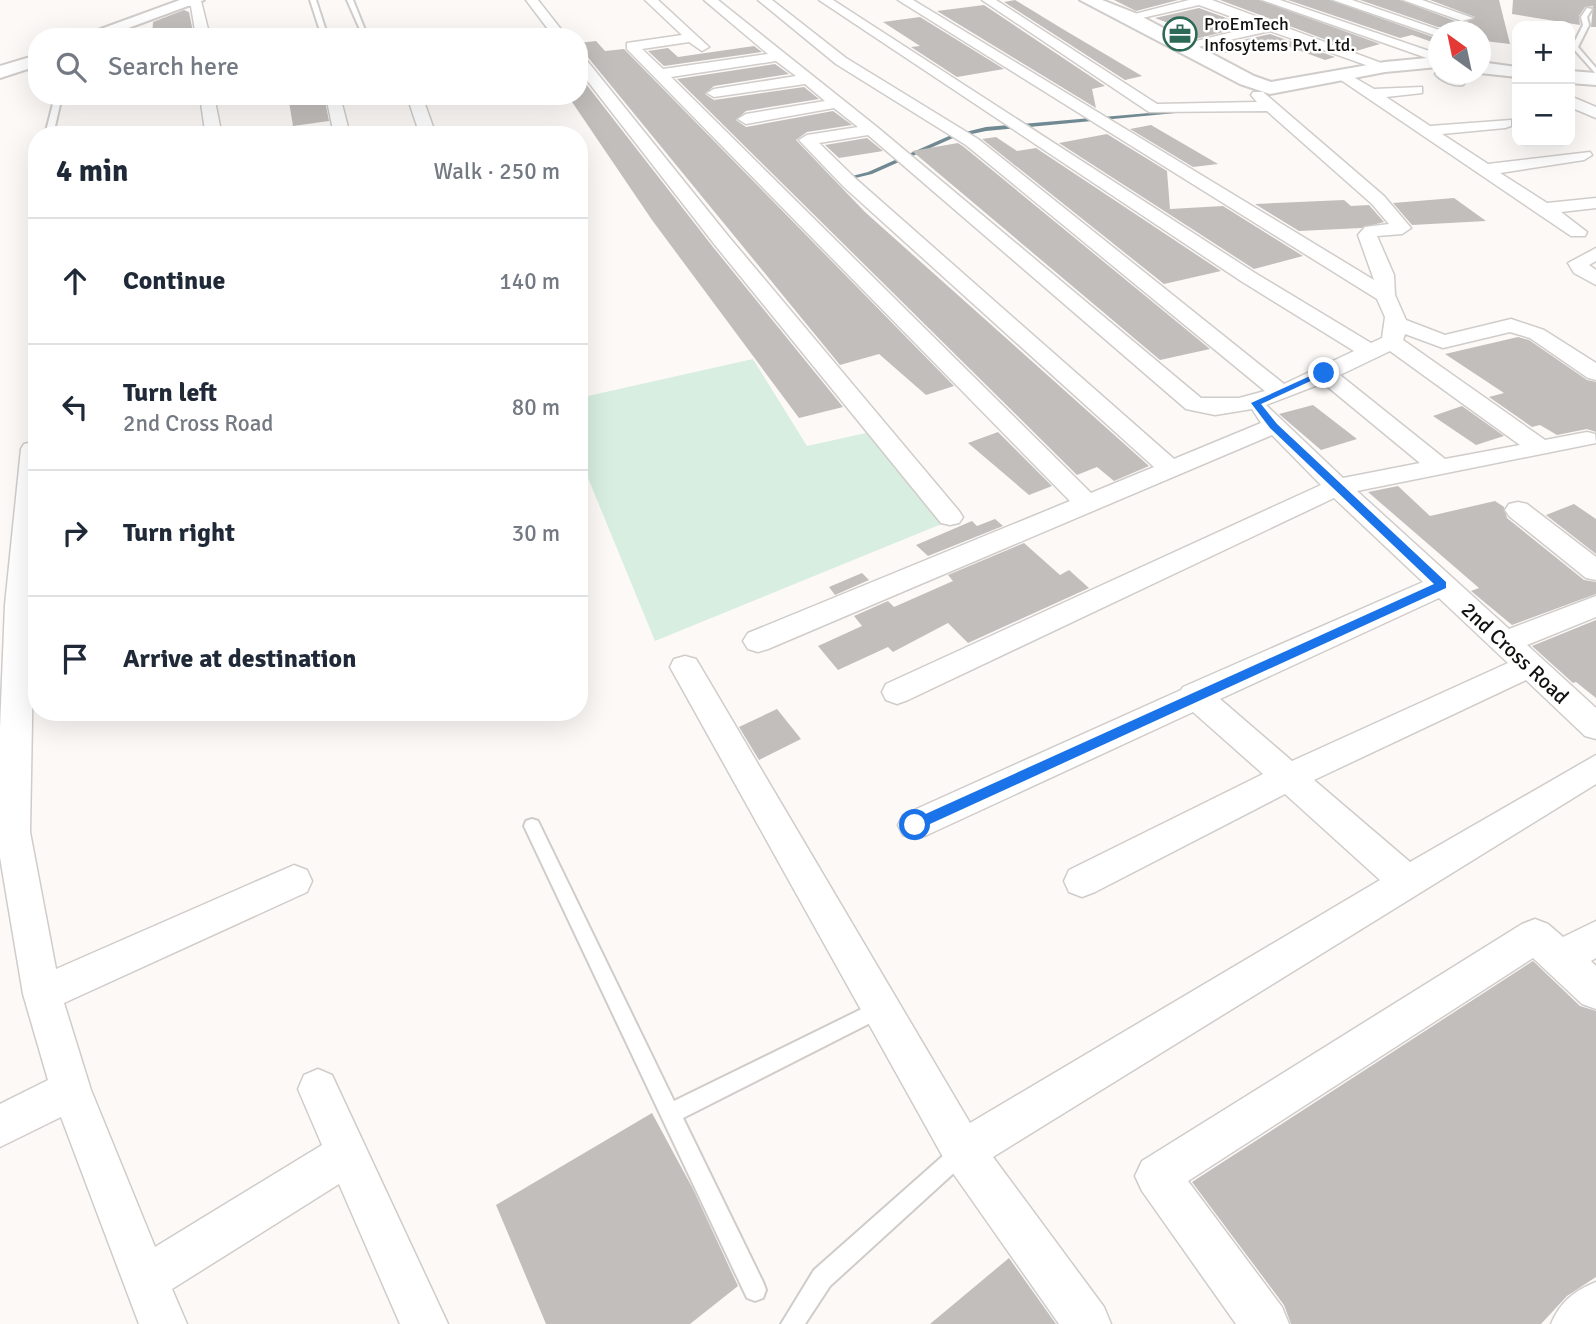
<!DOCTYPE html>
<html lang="en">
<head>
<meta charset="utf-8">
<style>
	body { margin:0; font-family:Signika,sans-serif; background:#f2f2f3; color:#1f2937 }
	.controls { position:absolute; right:21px; top:21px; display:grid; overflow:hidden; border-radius:14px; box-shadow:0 7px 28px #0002 }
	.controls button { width:63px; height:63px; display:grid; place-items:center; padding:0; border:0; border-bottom:2px solid #e0e1e3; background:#fff; color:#1f2937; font:35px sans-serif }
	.compass { position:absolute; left:1428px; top:21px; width:63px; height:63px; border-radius:50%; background:#fff; box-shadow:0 7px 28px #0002; rotate:327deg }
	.stop { position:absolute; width:21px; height:21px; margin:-16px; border:5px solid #1a73e8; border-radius:50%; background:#fff }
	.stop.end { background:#1a73e8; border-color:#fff; box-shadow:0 2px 7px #0008 }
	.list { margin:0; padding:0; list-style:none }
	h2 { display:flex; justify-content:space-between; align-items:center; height:91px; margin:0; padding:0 28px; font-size:30px }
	h2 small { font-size:23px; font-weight:400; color:#747a83 }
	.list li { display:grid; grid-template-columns:46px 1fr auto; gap:21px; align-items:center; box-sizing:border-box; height:126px; padding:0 28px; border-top:2px solid #e0e1e3 }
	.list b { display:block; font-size:26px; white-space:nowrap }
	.list p { margin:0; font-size:23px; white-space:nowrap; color:#747a83 }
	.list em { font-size:23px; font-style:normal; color:#747a83 }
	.icon { flex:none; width:38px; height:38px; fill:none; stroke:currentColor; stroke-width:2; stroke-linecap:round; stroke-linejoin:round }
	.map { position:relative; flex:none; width:1596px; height:1324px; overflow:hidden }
	.search { position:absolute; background:#fff; box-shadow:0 7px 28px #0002; left:28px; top:28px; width:560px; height:77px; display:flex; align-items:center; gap:18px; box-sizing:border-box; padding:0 24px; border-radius:28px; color:#747a83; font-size:26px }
	.panel { position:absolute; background:#fff; box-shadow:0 7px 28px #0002; left:28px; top:126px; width:560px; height:595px; border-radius:28px }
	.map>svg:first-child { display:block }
	.green { fill:#d7eee0 }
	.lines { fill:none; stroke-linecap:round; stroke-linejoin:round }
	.stream { fill:#708992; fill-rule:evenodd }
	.building { fill:#c2bebc }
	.lane-casing { stroke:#d0ccca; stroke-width:4 }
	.street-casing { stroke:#d0ccca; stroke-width:3 }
	.secondary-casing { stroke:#d0ccca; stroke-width:4 }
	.lane { fill:#fff; fill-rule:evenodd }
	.street { fill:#fff; fill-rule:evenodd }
	.secondary { fill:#fff; fill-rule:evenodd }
	.route { fill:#1a73e8 }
	.labels { text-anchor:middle; stroke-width:5; stroke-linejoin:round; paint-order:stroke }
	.far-poi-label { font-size:18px; fill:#131211; stroke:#fff; text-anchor:start }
	.street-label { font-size:21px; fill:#131211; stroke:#fff }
</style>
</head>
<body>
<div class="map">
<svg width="1596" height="1324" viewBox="0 0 1596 1324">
	<rect width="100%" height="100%" fill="#fdf9f7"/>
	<polygon class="green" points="753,359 807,446 866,433 944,523 655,641 579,456 579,398"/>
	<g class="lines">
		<g class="stream">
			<polygon points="1184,110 1186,112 986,131 953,138 872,174 843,181 840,179 868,172 949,136 986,127"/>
			<polygon points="1227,110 1262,110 1264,111 1262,112 1225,112"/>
		</g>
	</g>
	<g class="building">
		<polygon points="1015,0 1061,28 1142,76 1125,80 1004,2"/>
		<polygon points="1114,0 1178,0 1136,11"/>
		<polygon points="1220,0 1259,0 1380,44 1356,51"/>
		<polygon points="1288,0 1330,0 1433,37 1438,36 1438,44 1412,35 1400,38"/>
		<polygon points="1360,0 1400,0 1463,24 1475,17 1430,0 1499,0 1510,44 1484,41 1480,30 1438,27"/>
		<polygon points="1513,0 1596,0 1596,27 1591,27 1593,6 1585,7 1579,16 1580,25 1512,14"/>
		<polygon points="984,5 1105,86 1092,89 1096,108 937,11"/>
		<polygon points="1199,8 1248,26 1191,40 1178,33 1189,31 1155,18"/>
		<polygon points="184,10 189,12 193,32 152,37 153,22"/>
		<polygon points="920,17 1004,69 957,77 911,47 920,46 883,22"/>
		<polygon points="1270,34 1335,57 1325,60 1271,40 1226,53 1211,47"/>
		<polygon points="596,41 605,51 624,49 954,386 926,395 879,354 840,365 586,55 579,53 579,43"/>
		<polygon points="754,46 762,52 664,66 648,51 668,48 678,57"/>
		<polygon points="775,64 789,74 714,86 705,94 714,100 804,87 819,99 746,111 736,120 746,127 833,111 852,125 807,132 796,140 865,212 1149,466 1114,481 1097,467 1077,475 677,79"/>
		<polygon points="579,75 713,247 843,407 799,418 652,220 568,96 579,96"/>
		<polygon points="288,96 324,96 329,121 293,126"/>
		<polygon points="1151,125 1218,164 1193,167 1130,129"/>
		<polygon points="1107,134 1167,171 1170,209 1223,206 1303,256 1254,269 1059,143"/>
		<polygon points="996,137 1017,151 1036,148 1221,271 1164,284 982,139"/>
		<polygon points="867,138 883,151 839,158 825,145"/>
		<polygon points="958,143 964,147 1210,349 1160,360 912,151"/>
		<polygon points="1454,198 1486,221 1412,225 1393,203"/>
		<polygon points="1344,200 1351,206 1369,205 1384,222 1361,228 1299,231 1255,204"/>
		<polygon points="1518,337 1529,340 1587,380 1596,382 1596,432 1587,429 1557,435 1540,425 1532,427 1489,397 1504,393 1445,354"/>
		<polygon points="1313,405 1357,439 1321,450 1279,414"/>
		<polygon points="1462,406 1504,436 1476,445 1433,416"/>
		<polygon points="998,432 1052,486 1029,495 968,443"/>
		<polygon points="1398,486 1430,516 1495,501 1504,507 1507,518 1584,580 1596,582 1596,594 1512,625 1471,591 1479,588 1368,492"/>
		<polygon points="1574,504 1596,519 1596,554 1546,515"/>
		<polygon points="995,519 1003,526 928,556 916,545 972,521 977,526"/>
		<polygon points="1024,543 1060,575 1069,570 1089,588 968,643 948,623 893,652 888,647 838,670 818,646 862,626 854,616 888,601 894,607 953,581 948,575"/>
		<polygon points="862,573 869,580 835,595 829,587"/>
		<polygon points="1596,620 1596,698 1576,682 1573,683 1532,646"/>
		<polygon points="777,709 801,739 759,760 739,727"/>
		<polygon points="1533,961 1580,1006 1596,1011 1596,1277 1567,1296 1541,1324 1291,1324 1284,1305 1192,1182"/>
		<polygon points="652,1113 693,1189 738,1286 690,1324 546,1324 496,1205"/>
		<polygon points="1009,1258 1056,1324 930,1324"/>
	</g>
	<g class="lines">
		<defs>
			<g id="lane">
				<polygon points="310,0 316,0 328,37 322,37"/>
				<polygon points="347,0 353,0 367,35 362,34"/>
				<polygon points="1587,8 1592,9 1587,17 1589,25 1578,47 1596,68 1596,74 1572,47 1583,25 1581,17"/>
				<polygon points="55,96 62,96 53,135 45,135"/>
				<polygon points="532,819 538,821 674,1101 874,1003 880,1000 886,1003 889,1009 886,1015 683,1118 763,1282 766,1290 763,1298 755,1301 747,1298 524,826 526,821"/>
				<polygon points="960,1144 967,1147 970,1154 967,1161 830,1286 805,1324 781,1324 814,1270 953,1147"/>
			</g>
			<g id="street">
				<polygon points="184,0 201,1 210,37 196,37 191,6 185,5"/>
				<polygon points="526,0 538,0 567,37 554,37"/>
				<path d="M645,0H658L709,47L702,51L689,42L642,49L663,69L768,54L704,0H718L877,127L1201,398H1239L1265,391L966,145L836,64L758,0H772L846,58L978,139L1284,384L1354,351L1241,281L819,0H833L1255,273L1371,343L1382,338L1385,317L1377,299L898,0H913L1374,280L1358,235L1365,227L1389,224L1372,204L1267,111L1149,112L982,0H996L1157,104L1257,102L1251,95L1253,92H1263L1384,196L1411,228L1402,234L1377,236L1394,275L1395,295L1406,320L1445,335L1511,319L1544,330L1596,363V380L1588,378L1530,338L1510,332L1443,348L1405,334L1403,340L1545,440L1587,432L1595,434L1596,443L1357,491L1509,629L1596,596V617L1527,645L1596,708V739L1585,736L1526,680L1314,780L1410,862L1596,755V784L993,1157L1104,1307L1111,1324H1059L948,1166L670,667L674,659L685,656L696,659L970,1123L1380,880L1285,794L1095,892L1082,897L1069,892L1064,881L1069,870L1263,774L1193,712L927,835L915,839L903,835L898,825L903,815L1181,690L1183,687L1423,582L1334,498L908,700L897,704L886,700L882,692L886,684L1321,485L1272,435L768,649L758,652L748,649L743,641L748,633L1070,501L627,49V43L682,35ZM776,61L796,76L714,89L707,93L714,97L805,84L825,101L746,114L738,119L746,124L834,108L858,127L807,135L799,140L844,187L1154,467L1091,493L671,77ZM868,135L1186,409L1215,415L1252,409L1261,423L1174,459L856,179L819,143ZM1390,351L1520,445L1445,459L1340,375ZM1323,383L1420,463L1343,478L1266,405ZM1439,598L1508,663L1292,761L1220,699Z"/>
				<polygon points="1189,0 1212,0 1392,67 1380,70 1270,31 1180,51 1180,45 1257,26 1199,5 1129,21 1123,17"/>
				<polygon points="1262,0 1280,0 1438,54 1438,62"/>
				<polygon points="1333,0 1352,0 1445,32 1434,35"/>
				<polygon points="1403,0 1422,0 1473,18 1462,21"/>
				<polygon points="579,56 584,57 729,237 959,511 963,517 959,523 950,525 941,523 715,245 579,70"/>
				<polygon points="1343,71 1374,89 1422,87 1422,93 1386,97 1430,126 1511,120 1511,126 1505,128 1442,134 1488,164 1590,152 1592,155 1584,160 1500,173 1547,203 1596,198 1596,208 1561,212 1587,232 1585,236 1571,236 1338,78 1336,75"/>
				<path d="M1438,71V74H1452L1465,82L1463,85C1454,87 1441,81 1435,74Z"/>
				<polygon points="200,96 214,96 221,131 219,134 209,135 205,131"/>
				<polygon points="326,96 340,96 350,135 334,135"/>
				<polygon points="407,96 422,96 436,135 420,135"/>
				<polygon points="1570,96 1596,107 1596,118 1570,107"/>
				<polygon points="1596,248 1596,261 1589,265 1596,270 1596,285 1574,273 1568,263"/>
				<polygon points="33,442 37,443 30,832 56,969 294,865 307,870 312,881 307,892 64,1003 91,1090 155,1247 322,1145 298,1089 304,1075 318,1069 332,1075 448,1324 400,1324 339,1184 172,1289 187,1324 139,1324 61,1117 0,1147 0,1104 48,1080 23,994 0,857 0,728 5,605 21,449 24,444"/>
				<polygon points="1518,502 1527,504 1596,557 1596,580 1586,578 1509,516 1505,510 1509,504"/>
				<polygon points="1535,919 1548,924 1563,937 1596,921 1596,958 1591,961 1596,966 1596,1009 1582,1004 1533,958 1188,1181 1282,1307 1289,1324 1236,1324 1142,1191 1135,1176 1142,1161 1522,924"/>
				<path d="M1596,1282V1324H1551C1560,1302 1574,1291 1596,1282Z"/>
			</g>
			<g id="secondary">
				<polygon points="180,0 204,0 104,37 79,37"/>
				<polygon points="1080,0 1102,0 1135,13 1254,76 1271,82 1385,62 1438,57 1438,67 1385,72 1270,94 1240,84"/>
				<polygon points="37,55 37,66 0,78 0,66"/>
				<polygon points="1480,62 1517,67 1517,77 1480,73"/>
				<polygon points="1570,71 1596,73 1596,85 1570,83"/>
			</g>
		</defs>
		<use href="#lane" class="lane-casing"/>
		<use href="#street" class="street-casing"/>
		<use href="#secondary" class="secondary-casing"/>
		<use href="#lane" class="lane"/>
		<use href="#street" class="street"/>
		<use href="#secondary" class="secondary"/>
	</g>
	<polygon class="route" points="1321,371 1328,373 1261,404 1277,424 1446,582 1446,588 919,829 910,829 910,821 1434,584 1270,428 1251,403"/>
	<defs>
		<symbol id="office-ring" viewBox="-11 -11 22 22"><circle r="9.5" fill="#fff" stroke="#2c6956" stroke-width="1.5"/><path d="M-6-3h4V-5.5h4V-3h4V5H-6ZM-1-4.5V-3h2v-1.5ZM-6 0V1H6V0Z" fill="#2c6956"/></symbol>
	</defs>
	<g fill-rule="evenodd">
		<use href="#office-ring" x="1161" y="15" width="38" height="38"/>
	</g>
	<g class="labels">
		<g class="far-poi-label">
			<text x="1204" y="30">ProEmTech<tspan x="1204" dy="21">Infosytems Pvt. Ltd.</tspan></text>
		</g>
		<g class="street-label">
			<text transform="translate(1515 653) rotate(43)" y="7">2nd Cross Road</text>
		</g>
	</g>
</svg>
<div class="controls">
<button>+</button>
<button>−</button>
</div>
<svg class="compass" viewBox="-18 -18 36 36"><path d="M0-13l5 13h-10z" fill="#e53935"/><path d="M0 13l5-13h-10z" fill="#747a83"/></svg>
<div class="stop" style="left:915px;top:825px"></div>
<div class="stop end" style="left:1324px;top:373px"></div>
<div class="search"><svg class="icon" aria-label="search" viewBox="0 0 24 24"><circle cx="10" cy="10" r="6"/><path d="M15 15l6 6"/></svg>Search here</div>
<section class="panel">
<h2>4 min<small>Walk · 250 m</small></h2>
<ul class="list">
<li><svg class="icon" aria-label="ahead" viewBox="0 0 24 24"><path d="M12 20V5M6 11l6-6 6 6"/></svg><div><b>Continue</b></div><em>140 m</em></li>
<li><svg class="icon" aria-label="left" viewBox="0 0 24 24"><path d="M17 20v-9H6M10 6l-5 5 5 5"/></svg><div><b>Turn left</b><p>2nd Cross Road</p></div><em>80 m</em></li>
<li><svg class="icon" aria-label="right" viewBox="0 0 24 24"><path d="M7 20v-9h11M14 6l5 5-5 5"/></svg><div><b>Turn right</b></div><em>30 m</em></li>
<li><svg class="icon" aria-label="arrive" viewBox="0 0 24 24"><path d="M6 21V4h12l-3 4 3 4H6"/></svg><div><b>Arrive at destination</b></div></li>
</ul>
</section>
</div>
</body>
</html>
